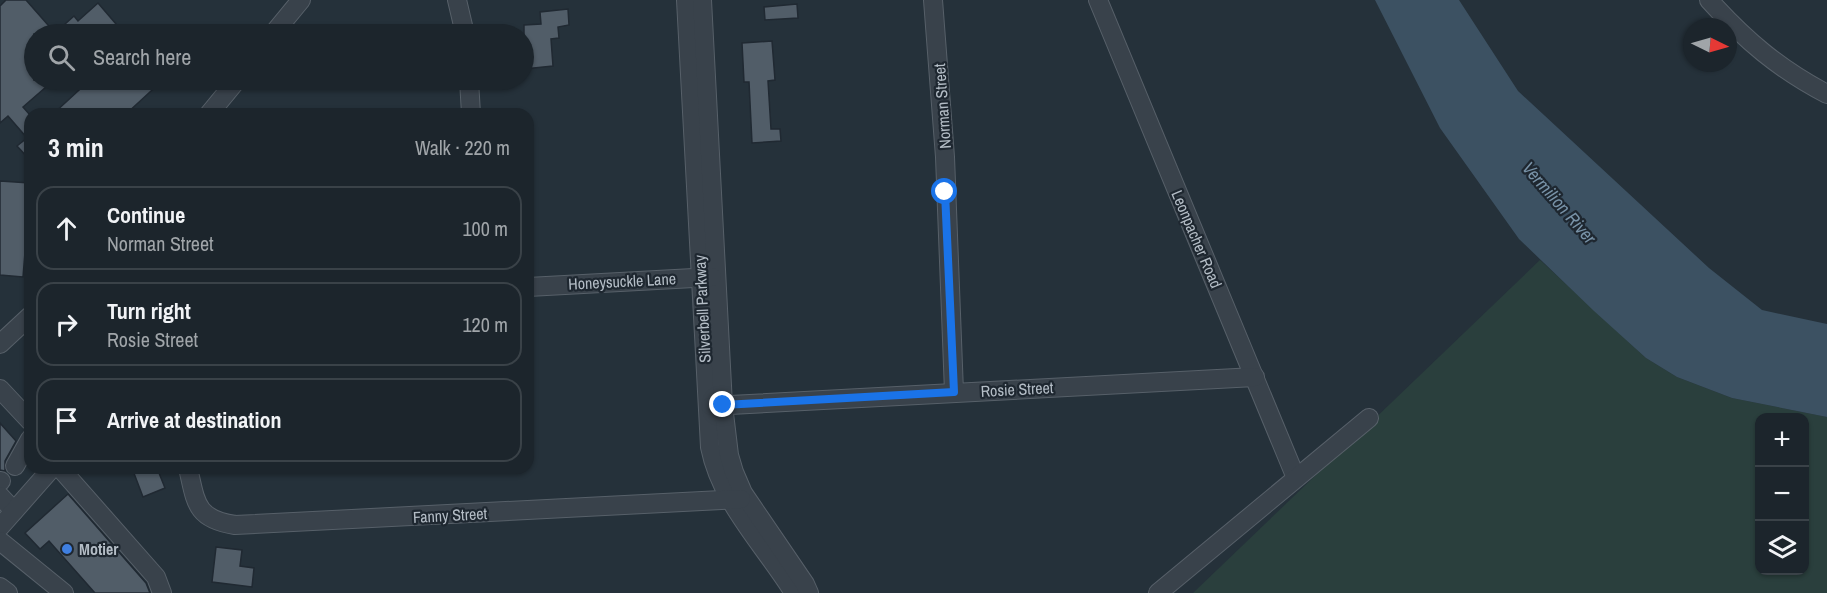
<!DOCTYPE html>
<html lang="en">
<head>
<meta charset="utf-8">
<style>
	body { margin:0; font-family:"Archivo Narrow",sans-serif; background:#252d34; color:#f1f3f6 }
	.controls { position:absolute; right:18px; bottom:18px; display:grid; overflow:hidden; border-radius:12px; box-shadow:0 2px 4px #0004 }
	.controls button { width:54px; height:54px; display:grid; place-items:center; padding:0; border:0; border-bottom:2px solid #3a4248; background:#1c252c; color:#f1f3f6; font:30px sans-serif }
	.compass { position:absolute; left:1683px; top:18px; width:54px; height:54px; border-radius:50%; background:#1c252c; box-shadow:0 2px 4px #0004; rotate:95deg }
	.stop { position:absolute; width:18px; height:18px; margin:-14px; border:4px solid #1a73e8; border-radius:50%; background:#fff }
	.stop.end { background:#1a73e8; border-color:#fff; box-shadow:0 2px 6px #0008 }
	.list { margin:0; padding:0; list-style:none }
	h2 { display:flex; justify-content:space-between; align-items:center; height:78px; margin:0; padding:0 24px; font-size:26px }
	h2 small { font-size:20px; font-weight:400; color:#a0a5a9 }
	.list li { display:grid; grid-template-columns:39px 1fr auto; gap:18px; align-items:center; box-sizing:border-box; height:84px; margin:0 12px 12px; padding:0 12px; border:2px solid #3a4248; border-radius:18px }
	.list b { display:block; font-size:22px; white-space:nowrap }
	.list p { margin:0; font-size:20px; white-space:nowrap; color:#a0a5a9 }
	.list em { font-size:20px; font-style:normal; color:#a0a5a9 }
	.icon { flex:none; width:33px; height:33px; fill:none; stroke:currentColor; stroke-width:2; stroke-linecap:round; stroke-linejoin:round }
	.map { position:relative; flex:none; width:1827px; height:593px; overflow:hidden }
	.search { position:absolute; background:#1c252c; box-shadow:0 2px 4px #0004; left:24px; top:24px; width:510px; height:66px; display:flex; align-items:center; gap:15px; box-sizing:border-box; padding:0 21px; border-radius:33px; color:#a0a5a9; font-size:22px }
	.panel { position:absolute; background:#1c252c; box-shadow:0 2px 4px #0004; left:24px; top:108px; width:510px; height:366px; border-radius:18px }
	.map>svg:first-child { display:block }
	.green { fill:#2a3f3d; fill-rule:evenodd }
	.water { fill:#3c5162 }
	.building { fill:#515d68; stroke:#202932; stroke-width:1.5 }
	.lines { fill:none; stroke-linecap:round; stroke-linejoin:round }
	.minor-casing { stroke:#576069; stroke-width:20 }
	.minor { stroke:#39424b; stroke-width:18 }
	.route { stroke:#1a73e8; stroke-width:8 }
	.shop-dot { fill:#3f7fe0; stroke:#1e2730; stroke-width:2 }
	.labels { text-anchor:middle; stroke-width:4.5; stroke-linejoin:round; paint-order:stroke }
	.street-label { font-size:16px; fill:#b4bdc6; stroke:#1e2730 }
	.poi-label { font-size:16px; font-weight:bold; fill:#b4bdc6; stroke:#1e2730; text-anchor:start }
	.water-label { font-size:18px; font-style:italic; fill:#7892a7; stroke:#1e2730 }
</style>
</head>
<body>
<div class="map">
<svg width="1827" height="593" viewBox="0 0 1827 593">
	<rect width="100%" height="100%" fill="#25313a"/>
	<path class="green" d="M1540,260L1646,358L1677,377L1732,398L1827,417V593H1193ZM1760,418H1804V570H1760Z"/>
	<polygon class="water" points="1375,0 1459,0 1518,91 1709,268 1762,310 1827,324 1827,417 1732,398 1677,377 1646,358 1594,311 1519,239 1440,128"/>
	<g class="building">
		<polygon points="6,0 26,0 55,33 74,16 78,21 98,3 116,24 104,34 34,34 34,80 54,80 23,107 30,115 30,160 17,146 27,138 8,116 0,123 0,6"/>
		<polygon points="797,4 798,18 765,20 764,7"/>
		<polygon points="568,9 569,25 558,27 559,38 551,39 553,66 524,69 524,25 541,24 540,12"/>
		<polygon points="772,41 775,80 768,81 771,129 780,129 781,141 752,143 749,82 744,82 742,43"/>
		<polygon points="90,80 163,80 126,114 53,114"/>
		<polygon points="0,181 30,183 30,228 27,228 23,277 0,275"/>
		<polygon points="0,423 16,441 5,461 5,471 0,470"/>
		<polygon points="132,468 157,468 165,488 143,497"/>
		<polygon points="68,494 146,583 150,593 95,593 49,541 40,549 25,533"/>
		<polygon points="216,547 242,550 240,566 254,568 252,587 212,582"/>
	</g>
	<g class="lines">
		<defs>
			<g id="minor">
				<polyline points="457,0 465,34"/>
				<path d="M686,0L710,447C721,503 765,546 794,593"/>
				<polyline points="702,0 723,405 729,455 734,472 743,493 805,584 809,593"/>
				<polyline points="933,0 945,157 954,392"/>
				<polyline points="1098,0 1296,478"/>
				<path d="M1709,0C1745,40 1779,69 1827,94"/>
				<polyline points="273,34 301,0"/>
				<polyline points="469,80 471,114"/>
				<polyline points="209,114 237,80"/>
				<polyline points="528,287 712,277"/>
				<polyline points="0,344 30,316"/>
				<polyline points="0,389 30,421"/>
				<polyline points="711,406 1255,377"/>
				<polyline points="15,466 30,439"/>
				<polyline points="60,468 156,577 162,593"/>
				<path d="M188,468C196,502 195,519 235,525L741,499"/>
				<polyline points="0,482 1,481"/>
				<polyline points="0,496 14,511"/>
				<polyline points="0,527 52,468"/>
				<polyline points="0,541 64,593"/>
				<polyline points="0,587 8,593"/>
				<polyline points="1158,593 1369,418"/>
			</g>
		</defs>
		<use href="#minor" class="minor-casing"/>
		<use href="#minor" class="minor"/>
	</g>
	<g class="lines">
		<polyline class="route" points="723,405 954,392 945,192"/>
	</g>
	<circle class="shop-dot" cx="67" cy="549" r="6"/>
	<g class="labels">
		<g class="street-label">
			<text transform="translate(942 106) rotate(-94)" y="6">Norman Street</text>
			<text transform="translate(1197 239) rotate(67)" y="6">Leonpacher Road</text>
			<text transform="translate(622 281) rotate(-3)" y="6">Honeysuckle Lane</text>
			<text transform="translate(702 309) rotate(-93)" y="6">Silverbell Parkway</text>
			<text transform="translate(1017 389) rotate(-3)" y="6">Rosie Street</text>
			<text transform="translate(450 515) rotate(-3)" y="6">Fanny Street</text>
		</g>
		<g class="poi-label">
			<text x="79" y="555">Motier</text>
		</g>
		<g class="water-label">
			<text transform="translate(1559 203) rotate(49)" y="6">Vermilion River</text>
		</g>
	</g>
</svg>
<div class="controls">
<button>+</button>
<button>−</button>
<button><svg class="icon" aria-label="layers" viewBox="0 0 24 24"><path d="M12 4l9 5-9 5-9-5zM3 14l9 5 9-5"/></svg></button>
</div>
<svg class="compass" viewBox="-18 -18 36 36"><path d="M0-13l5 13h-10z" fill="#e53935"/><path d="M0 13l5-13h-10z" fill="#a0a5a9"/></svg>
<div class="stop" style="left:945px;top:192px"></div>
<div class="stop end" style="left:723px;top:405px"></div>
<div class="search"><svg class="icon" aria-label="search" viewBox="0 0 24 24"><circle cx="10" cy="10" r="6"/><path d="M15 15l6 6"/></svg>Search here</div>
<section class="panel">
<h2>3 min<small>Walk · 220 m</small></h2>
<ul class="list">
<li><svg class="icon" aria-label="ahead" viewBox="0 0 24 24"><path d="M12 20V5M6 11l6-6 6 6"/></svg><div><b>Continue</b><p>Norman Street</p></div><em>100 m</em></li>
<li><svg class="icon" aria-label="right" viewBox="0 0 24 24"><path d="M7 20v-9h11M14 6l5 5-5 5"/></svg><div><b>Turn right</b><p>Rosie Street</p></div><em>120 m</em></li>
<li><svg class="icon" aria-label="arrive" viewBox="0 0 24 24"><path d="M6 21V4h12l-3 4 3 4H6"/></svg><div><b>Arrive at destination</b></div></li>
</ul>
</section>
</div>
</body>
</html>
